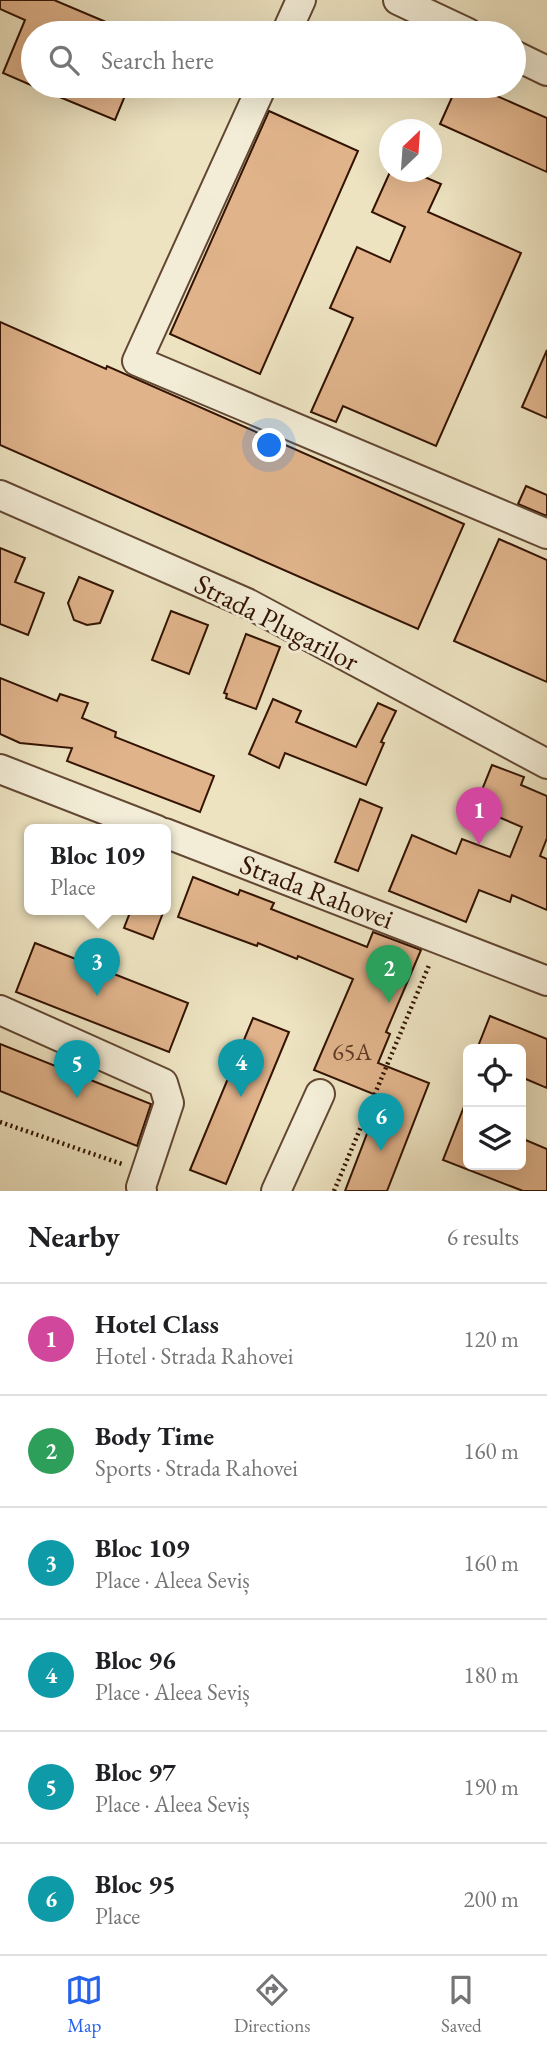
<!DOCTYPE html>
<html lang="en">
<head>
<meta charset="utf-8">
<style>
	body { margin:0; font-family:"EB Garamond",serif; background:#f2f2f2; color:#202124 }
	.controls { position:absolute; right:21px; bottom:21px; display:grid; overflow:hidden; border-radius:10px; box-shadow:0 7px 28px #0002 }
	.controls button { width:63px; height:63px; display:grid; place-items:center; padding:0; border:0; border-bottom:2px solid #e0e0e0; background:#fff; color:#202124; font:35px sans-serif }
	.compass { position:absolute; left:379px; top:119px; width:63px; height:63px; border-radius:50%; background:#fff; box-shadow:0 7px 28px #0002; rotate:25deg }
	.you { position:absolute; left:270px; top:446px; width:24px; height:24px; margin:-18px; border:5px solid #fff; border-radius:50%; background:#1a73e8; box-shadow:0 0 0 10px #1a73e833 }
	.badge { display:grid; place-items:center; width:46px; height:46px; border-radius:50%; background:#2563eb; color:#fff; font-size:23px; font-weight:700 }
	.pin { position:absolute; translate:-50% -58px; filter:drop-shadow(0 2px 4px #0008) }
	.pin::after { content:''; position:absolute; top:37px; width:24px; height:21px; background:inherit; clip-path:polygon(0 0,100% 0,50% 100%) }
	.popup { position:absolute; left:24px; top:824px; width:147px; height:91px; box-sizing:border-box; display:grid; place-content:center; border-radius:10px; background:#fff; filter:drop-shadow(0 2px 5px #0005); font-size:23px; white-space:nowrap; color:#757577 }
	.popup b { font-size:26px; color:#202124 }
	.popup::after { content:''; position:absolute; left:50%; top:100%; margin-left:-14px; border:14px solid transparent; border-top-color:#fff }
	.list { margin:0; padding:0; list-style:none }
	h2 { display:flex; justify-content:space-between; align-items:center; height:91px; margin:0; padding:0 28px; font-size:30px }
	h2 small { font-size:23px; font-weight:400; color:#757577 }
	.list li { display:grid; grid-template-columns:46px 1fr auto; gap:21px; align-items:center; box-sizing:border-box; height:112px; padding:0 28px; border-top:2px solid #e0e0e0 }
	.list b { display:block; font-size:26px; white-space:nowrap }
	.list p { margin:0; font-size:23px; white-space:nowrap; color:#757577 }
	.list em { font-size:23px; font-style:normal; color:#757577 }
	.icon { flex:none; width:38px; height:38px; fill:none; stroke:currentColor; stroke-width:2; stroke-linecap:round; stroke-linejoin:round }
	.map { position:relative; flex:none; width:547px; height:1191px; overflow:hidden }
	.search { position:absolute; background:#fff; box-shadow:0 7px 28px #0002; left:21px; right:21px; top:21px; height:77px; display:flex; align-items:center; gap:18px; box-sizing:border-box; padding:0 24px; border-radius:38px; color:#757577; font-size:26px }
	.sheet { height:763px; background:#fff }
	nav { display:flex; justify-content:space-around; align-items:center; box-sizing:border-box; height:98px; border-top:2px solid #e0e0e0; background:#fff; font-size:19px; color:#757577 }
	nav a { display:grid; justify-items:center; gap:4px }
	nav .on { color:#2563eb }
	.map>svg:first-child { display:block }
	.building { fill:#e0b38b; stroke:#331302; stroke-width:2 }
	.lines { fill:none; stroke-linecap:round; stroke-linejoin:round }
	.minor-casing { stroke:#624732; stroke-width:32 }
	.path { stroke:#331302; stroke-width:4.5; stroke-dasharray:2 3.5; stroke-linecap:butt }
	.minor { stroke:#f3edd7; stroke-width:28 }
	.labels { text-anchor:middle; stroke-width:6; stroke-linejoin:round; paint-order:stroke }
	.number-label { font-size:24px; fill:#5e3b24 }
	.street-label { font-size:28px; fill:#331302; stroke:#f3edd7 }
</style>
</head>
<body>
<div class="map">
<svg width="547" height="1191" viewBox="0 0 547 1191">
	<rect width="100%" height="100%" fill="#ede3c1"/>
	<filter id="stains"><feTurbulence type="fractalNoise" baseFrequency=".00286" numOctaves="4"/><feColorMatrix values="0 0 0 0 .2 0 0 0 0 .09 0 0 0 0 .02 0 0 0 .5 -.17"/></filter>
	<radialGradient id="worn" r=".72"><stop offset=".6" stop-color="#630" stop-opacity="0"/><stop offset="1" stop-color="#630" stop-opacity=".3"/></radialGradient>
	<g class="building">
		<polygon points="0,0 54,0 132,33 33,33 33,86 3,73 25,20 0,9"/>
		<polygon points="33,86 129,86 115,120"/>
		<polygon points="457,86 474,86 547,118 547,172 440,124"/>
		<polygon points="269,111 358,151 260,374 170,334"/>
		<polygon points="390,172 413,172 441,184 428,212 521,253 436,446 343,406 336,422 311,412 353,318 330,308 357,247 390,262 405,227 372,212"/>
		<polygon points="0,322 106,369 107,366 464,524 418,629 0,445"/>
		<polygon points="547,350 547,418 522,407"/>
		<polygon points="526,486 547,495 547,516 518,504"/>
		<polygon points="499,539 547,560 547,682 454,641"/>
		<polygon points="0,548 25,558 15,582 44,593 28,635 0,624"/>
		<polygon points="79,577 113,591 100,623 87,625 74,620 68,603"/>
		<polygon points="171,611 208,625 189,674 152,660"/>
		<polygon points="246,634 280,647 256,709 226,698 227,694 224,693"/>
		<polygon points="0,678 57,701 60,694 88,703 82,718 116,732 115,737 214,776 200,812 67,761 72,748 20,743 0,734"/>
		<polygon points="273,699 301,711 296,722 356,747 378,703 396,711 381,742 384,743 366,785 285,753 279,768 249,754"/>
		<polygon points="492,765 524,777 521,785 547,796 547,838 540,856 547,859 547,910 512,895 510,902 479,890 466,922 389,891 412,835 456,854 462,839 510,857 522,827 475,807"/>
		<polygon points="360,799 382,808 358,871 335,862"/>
		<polygon points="193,877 238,895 240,890 274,903 271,909 367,947 373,932 421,950 386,1032 390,1034 378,1063 429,1083 387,1191 345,1191 381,1097 314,1070 353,979 298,956 297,959 258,943 257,946 178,917"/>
		<polygon points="131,910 164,910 153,939 124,928"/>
		<polygon points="35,943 188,1003 169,1052 16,992"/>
		<polygon points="490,1016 547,1039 547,1088 521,1077 521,1049 477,1049"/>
		<polygon points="253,1018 289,1032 226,1184 190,1170"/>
		<polygon points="0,1044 151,1104 137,1146 0,1091"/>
		<polygon points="467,1099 468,1165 521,1165 521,1138 547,1149 547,1191 523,1191 443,1160"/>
	</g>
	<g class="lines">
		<defs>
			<g id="minor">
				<polyline points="398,0 468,33"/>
				<polyline points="286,33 301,0"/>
				<polyline points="514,55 547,71"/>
				<polyline points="262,86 137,361 547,534"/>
				<polyline points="0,495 247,603 547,764"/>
				<polyline points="0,769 157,830"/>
				<polyline points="165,833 547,981"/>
				<polyline points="0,1010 163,1083 169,1103 141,1187 142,1191"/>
				<polyline points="276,1191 320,1094"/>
			</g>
		</defs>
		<use href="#minor" class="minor-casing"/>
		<g class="path">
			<polyline points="0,1122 122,1164"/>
			<polyline points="334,1191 430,963"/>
		</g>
		<use href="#minor" class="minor"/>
	</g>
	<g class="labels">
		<g class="number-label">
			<text x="352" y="1060">65A</text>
		</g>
		<g class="street-label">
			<text transform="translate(277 622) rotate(27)" y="10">Strada Plugarilor</text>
			<text transform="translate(317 891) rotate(21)" y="10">Strada Rahovei</text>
		</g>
	</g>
	<rect width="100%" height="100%" filter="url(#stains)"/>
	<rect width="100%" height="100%" fill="url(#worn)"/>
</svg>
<div class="controls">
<button><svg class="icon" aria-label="locate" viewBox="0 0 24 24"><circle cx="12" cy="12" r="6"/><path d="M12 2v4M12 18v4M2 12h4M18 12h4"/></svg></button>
<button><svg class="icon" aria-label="layers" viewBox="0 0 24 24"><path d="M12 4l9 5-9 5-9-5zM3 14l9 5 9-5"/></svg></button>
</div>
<svg class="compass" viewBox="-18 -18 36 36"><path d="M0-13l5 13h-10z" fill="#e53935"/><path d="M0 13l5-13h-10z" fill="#757577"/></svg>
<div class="you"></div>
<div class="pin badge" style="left:479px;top:845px;background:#d1479c">1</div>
<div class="pin badge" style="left:389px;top:1003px;background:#2e9e5b">2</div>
<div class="pin badge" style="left:97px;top:996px;background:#0f9aa8">3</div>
<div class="popup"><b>Bloc 109</b>Place</div>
<div class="pin badge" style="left:241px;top:1097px;background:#0f9aa8">4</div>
<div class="pin badge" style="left:77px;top:1098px;background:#0f9aa8">5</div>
<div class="pin badge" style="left:381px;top:1151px;background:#0f9aa8">6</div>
<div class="search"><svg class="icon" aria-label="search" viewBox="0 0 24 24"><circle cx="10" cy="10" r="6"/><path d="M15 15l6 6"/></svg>Search here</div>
</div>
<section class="sheet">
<h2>Nearby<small>6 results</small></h2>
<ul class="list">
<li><span class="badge" style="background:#d1479c">1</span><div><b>Hotel Class</b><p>Hotel · Strada Rahovei</p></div><em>120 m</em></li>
<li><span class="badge" style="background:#2e9e5b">2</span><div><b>Body Time</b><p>Sports · Strada Rahovei</p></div><em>160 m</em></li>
<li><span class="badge" style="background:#0f9aa8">3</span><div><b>Bloc 109</b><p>Place · Aleea Seviș</p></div><em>160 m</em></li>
<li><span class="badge" style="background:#0f9aa8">4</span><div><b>Bloc 96</b><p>Place · Aleea Seviș</p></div><em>180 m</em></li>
<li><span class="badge" style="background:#0f9aa8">5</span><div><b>Bloc 97</b><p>Place · Aleea Seviș</p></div><em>190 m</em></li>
<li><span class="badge" style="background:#0f9aa8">6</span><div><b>Bloc 95</b><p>Place</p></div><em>200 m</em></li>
</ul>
</section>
<nav>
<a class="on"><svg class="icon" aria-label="map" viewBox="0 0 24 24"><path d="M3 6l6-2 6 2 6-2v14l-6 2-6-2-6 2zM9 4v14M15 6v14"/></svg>Map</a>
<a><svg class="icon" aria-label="directions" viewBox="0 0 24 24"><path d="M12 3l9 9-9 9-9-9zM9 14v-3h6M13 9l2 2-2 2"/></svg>Directions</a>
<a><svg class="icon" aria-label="saved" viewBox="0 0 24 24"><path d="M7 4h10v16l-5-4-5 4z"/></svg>Saved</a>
</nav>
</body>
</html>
